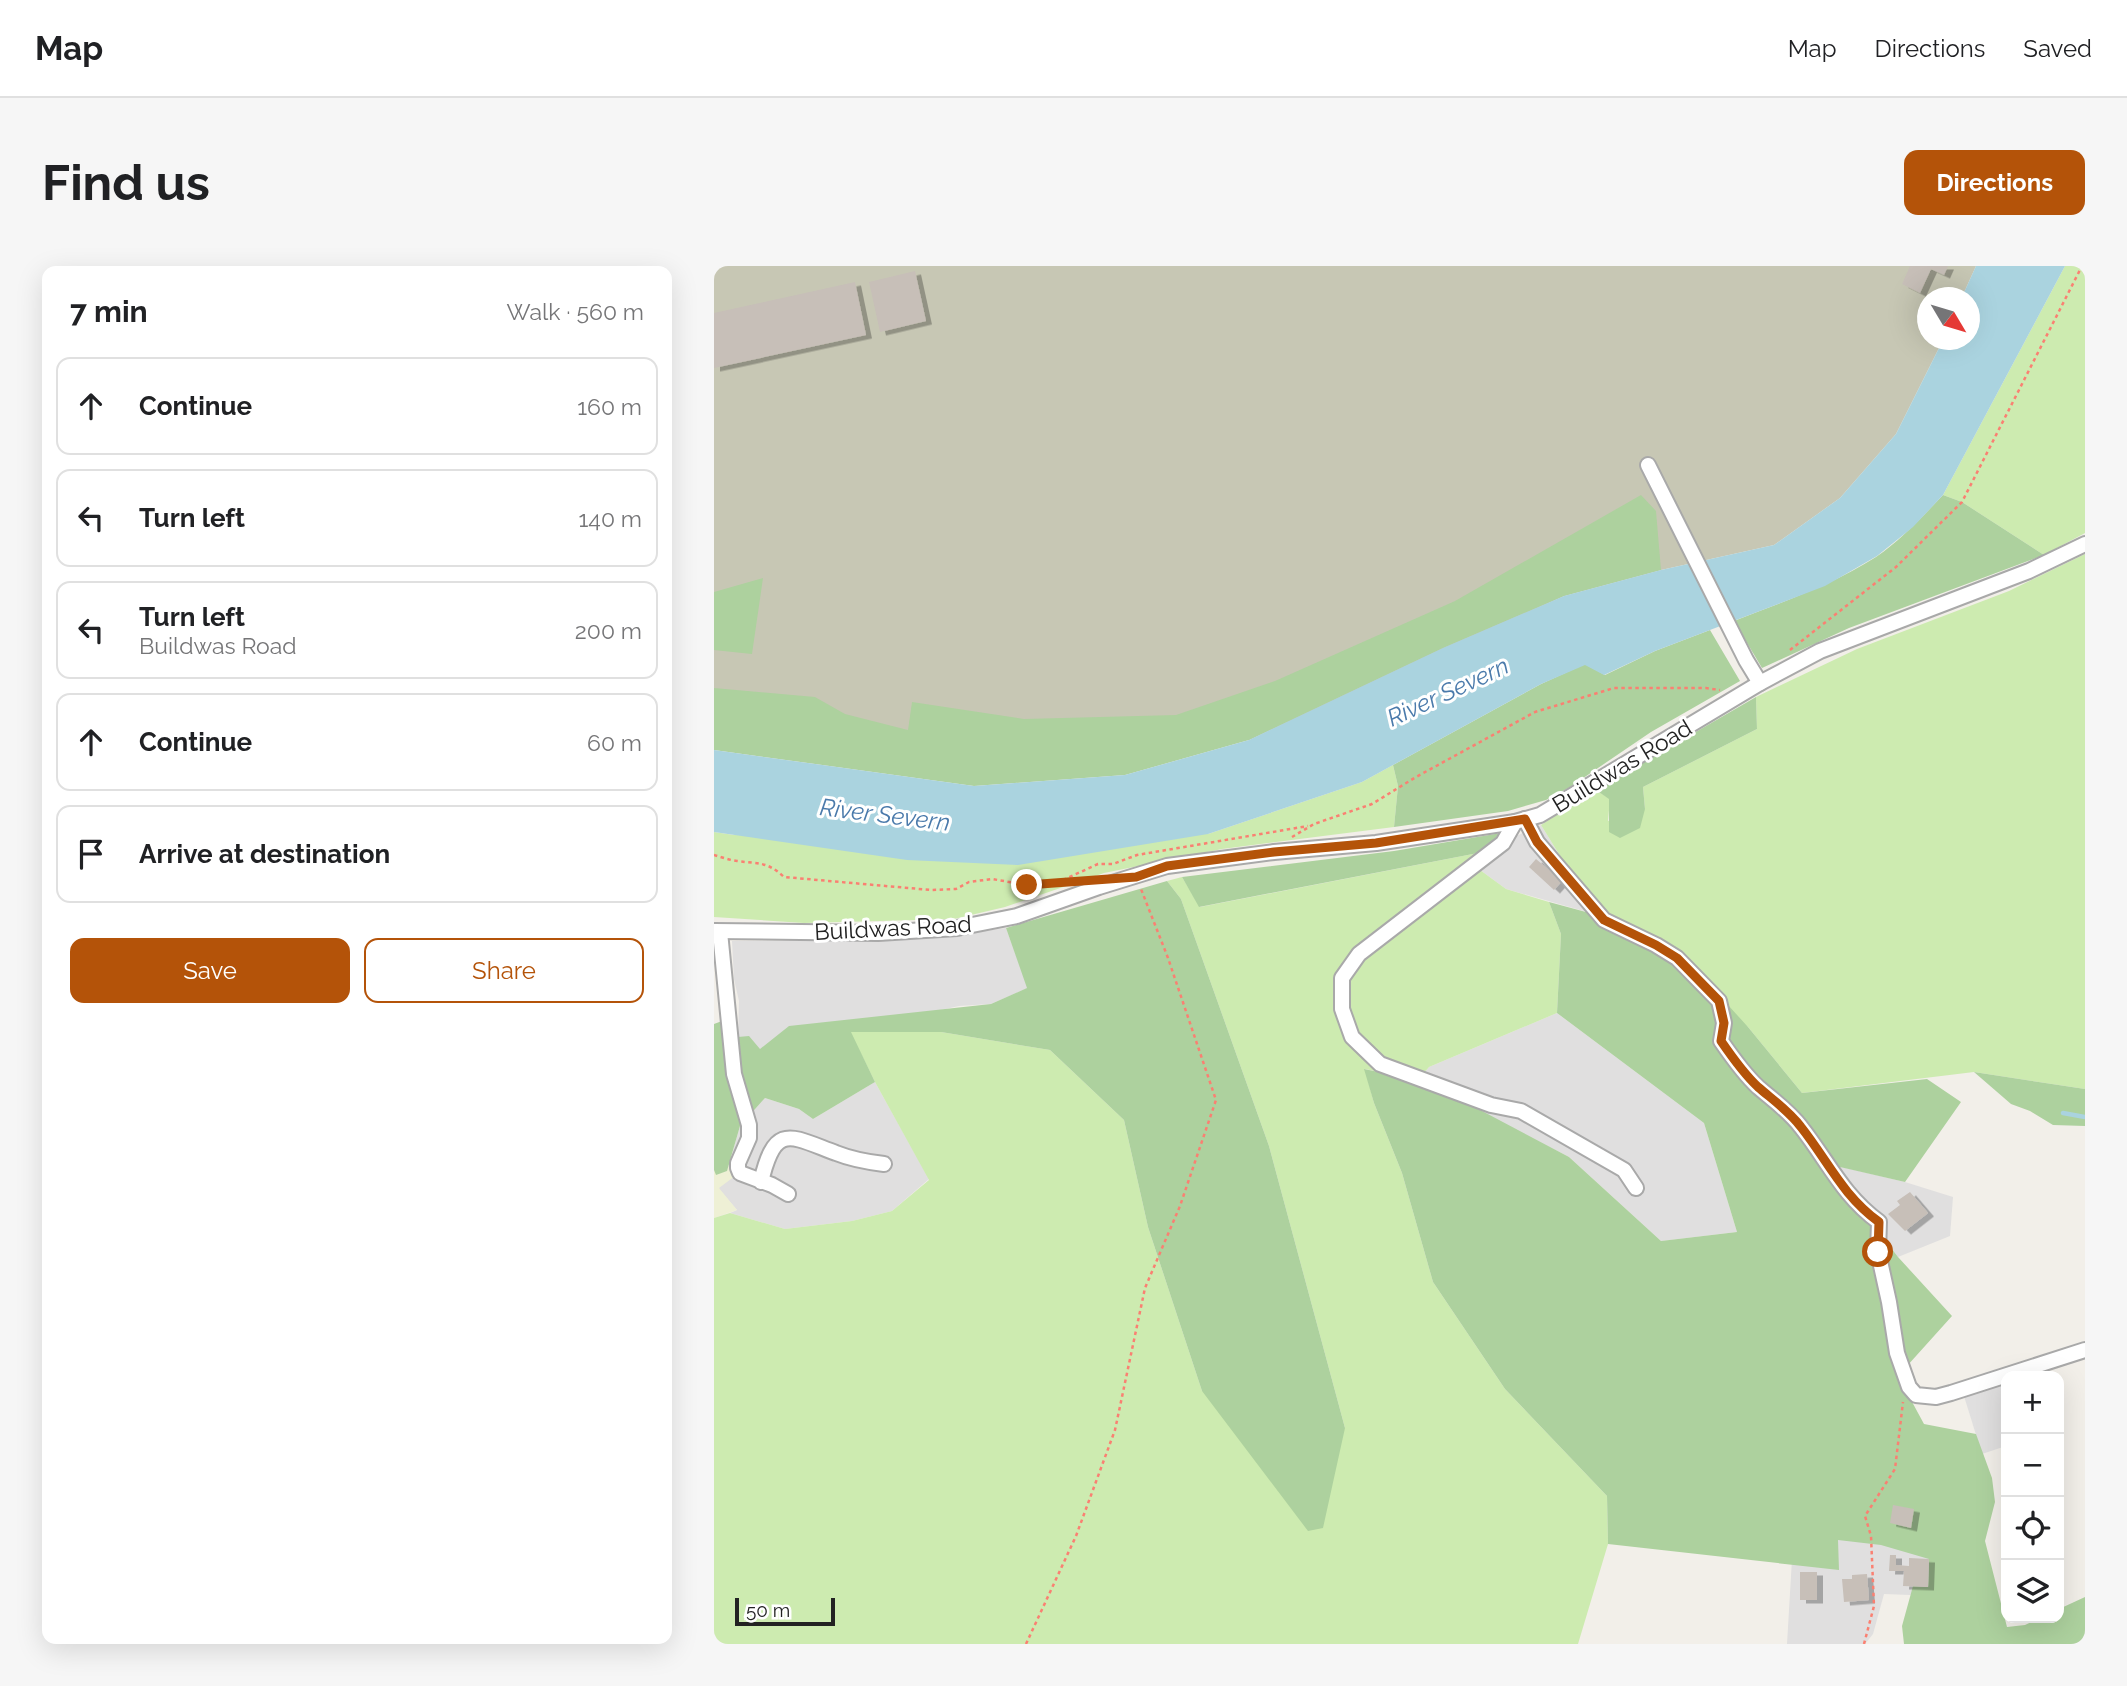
<!DOCTYPE html>
<html lang="en">
<head>
<meta charset="utf-8">
<style>
	body { margin:0; font-family:Raleway,sans-serif; background:#f6f6f6; color:#202124 }
	.controls { position:absolute; right:21px; bottom:21px; display:grid; overflow:hidden; border-radius:14px; box-shadow:0 7px 28px #0002 }
	.controls button { width:63px; height:63px; display:grid; place-items:center; padding:0; border:0; border-bottom:2px solid #e0e0e0; background:#fff; color:#202124; font:35px sans-serif }
	.compass { position:absolute; left:1203px; top:21px; width:63px; height:63px; border-radius:50%; background:#fff; box-shadow:0 7px 28px #0002; rotate:128deg }
	.scale { position:absolute; left:21px; bottom:18px; width:100px; box-sizing:border-box; padding-left:7px; border:4px solid #222; border-top:0; font-size:19px; line-height:24px; white-space:nowrap; color:#222; -webkit-text-stroke:5px #fff; paint-order:stroke }
	.stop { position:absolute; width:21px; height:21px; margin:-16px; border:5px solid #b45309; border-radius:50%; background:#fff }
	.stop.end { background:#b45309; border-color:#fff; box-shadow:0 2px 7px #0008 }
	.list { margin:0; padding:0; list-style:none }
	h2 { display:flex; justify-content:space-between; align-items:center; height:91px; margin:0; padding:0 28px; font-size:30px }
	h2 small { font-size:23px; font-weight:400; color:#757577 }
	.list li { display:grid; grid-template-columns:46px 1fr auto; gap:21px; align-items:center; box-sizing:border-box; height:98px; margin:0 14px 14px; padding:0 14px; border:2px solid #e0e0e0; border-radius:14px }
	.list b { display:block; font-size:26px; white-space:nowrap }
	.list p { margin:0; font-size:23px; white-space:nowrap; color:#757577 }
	.list em { font-size:23px; font-style:normal; color:#757577 }
	.actions { display:flex; gap:14px; padding:21px 28px }
	.actions a { flex:1; padding:16px 0; border:2px solid #b45309; border-radius:14px; text-align:center; font-size:24px; color:#b45309 }
	.actions .main { background:#b45309; color:#fff }
	.icon { flex:none; width:38px; height:38px; fill:none; stroke:currentColor; stroke-width:2; stroke-linecap:round; stroke-linejoin:round }
	.map { position:relative; flex:none; width:1371px; height:1378px; overflow:hidden; border-radius:14px }
	header { display:flex; align-items:center; gap:42px; box-sizing:border-box; height:98px; padding:0 35px; background:#fff; border-bottom:2px solid #e0e0e0 }
	header strong { font-size:33px }
	nav { display:flex; gap:38px; margin-inline-start:auto; font-size:24px }
	.intro { display:flex; align-items:center; justify-content:space-between; box-sizing:border-box; height:168px; padding:0 42px }
	h1 { margin:0; font-size:49px }
	.button { padding:18px 32px; border-radius:14px; background:#b45309; color:#fff; font-size:24px; font-weight:700 }
	main { display:flex; gap:42px; padding:0 42px }
	aside { flex:1; background:#fff; border-radius:14px; box-shadow:0 7px 28px #0002 }
	.map>svg:first-child { display:block }
	.residential { fill:#e0dfdf }
	.construction { fill:#c7c7b4 }
	.farmland { fill:#eef0d5 }
	.grass { fill:#cdebb0 }
	.forest { fill:#add19e }
	.water { fill:#aad3df }
	.lines { fill:none; stroke-linecap:round; stroke-linejoin:round }
	.stream { stroke:#aad3df; stroke-width:4.5 }
	.building { fill:#c7bfb8; filter:url(#shadow) }
	.minor-casing { stroke:#a9a9a9; stroke-width:18 }
	.path { stroke:#fa8072; stroke-width:2.5; stroke-dasharray:3.5 3.5; stroke-linecap:butt }
	.minor { stroke:#fff; stroke-width:14 }
	.route { stroke:#b45309; stroke-width:9 }
	.labels { text-anchor:middle; stroke-width:6; stroke-linejoin:round; paint-order:stroke }
	.street-label { font-size:23px; fill:#222; stroke:#fff }
	.water-label { font-size:24px; font-style:italic; fill:#4a7aab; stroke:#fff }
</style>
</head>
<body>
<header>
<strong>Map</strong>
<nav><a>Map</a><a>Directions</a><a>Saved</a></nav>
</header>
<div class="intro"><h1>Find us</h1><a class="button">Directions</a></div>
<main>
<aside>
<h2>7 min<small>Walk · 560 m</small></h2>
<ul class="list">
<li><svg class="icon" aria-label="ahead" viewBox="0 0 24 24"><path d="M12 20V5M6 11l6-6 6 6"/></svg><div><b>Continue</b></div><em>160 m</em></li>
<li><svg class="icon" aria-label="left" viewBox="0 0 24 24"><path d="M17 20v-9H6M10 6l-5 5 5 5"/></svg><div><b>Turn left</b></div><em>140 m</em></li>
<li><svg class="icon" aria-label="left" viewBox="0 0 24 24"><path d="M17 20v-9H6M10 6l-5 5 5 5"/></svg><div><b>Turn left</b><p>Buildwas Road</p></div><em>200 m</em></li>
<li><svg class="icon" aria-label="ahead" viewBox="0 0 24 24"><path d="M12 20V5M6 11l6-6 6 6"/></svg><div><b>Continue</b></div><em>60 m</em></li>
<li><svg class="icon" aria-label="arrive" viewBox="0 0 24 24"><path d="M6 21V4h12l-3 4 3 4H6"/></svg><div><b>Arrive at destination</b></div></li>
</ul>
<div class="actions"><a class="main">Save</a><a>Share</a></div>
</aside>
<div class="map">
<svg width="1371" height="1378" viewBox="0 0 1371 1378">
	<defs>
		<filter id="shadow"><feDropShadow dx="6" dy="3.5" stdDeviation="0" flood-color="#0004"/></filter>
	</defs>
	<rect width="100%" height="100%" fill="#f2efe9"/>
	<g class="residential">
		<polygon points="827,559 861,614 894,652 792,623 766,604 800,571"/>
		<polygon points="292,662 314,722 277,738 245,740 46,784 24,772 25,735 20,713 18,675 153,674 227,671"/>
		<polygon points="843,747 990,857 1023,966 947,975 855,891 704,814 715,801"/>
		<polygon points="161,816 215,913 178,945 138,955 71,963 16,947 23,944 4,922 20,910 13,905 26,860 51,832 85,843 99,853"/>
		<polygon points="1111,897 1191,916 1239,931 1236,970 1184,991"/>
		<polygon points="1292,1113 1292,1180 1268,1188 1249,1127"/>
		<polygon points="1133,1240 1230,1281 1219,1322 1196,1329 1170,1328 1159,1368 1151,1378 1073,1378 1079,1276"/>
	</g>
	<polygon class="construction" points="0,0 1262,0 1248,31 1213,32 1213,74 1229,74 1182,168 1126,232 1060,279 947,304 850,330 535,474 0,484"/>
	<polygon class="farmland" points="14,900 21,910 5,922 23,944 0,952 0,904 2,908 13,905"/>
	<g class="grass">
		<polygon points="1351,0 1371,0 1371,267 1330,289 1248,236 1229,229"/>
		<polygon points="1371,288 1371,823 1260,806 1088,827 1034,761 894,652 861,614 827,559 882,524 896,533 894,555 931,543 929,521 1043,463 1042,431 1143,383 1295,325"/>
		<polygon points="679,499 684,520 680,561 508,583 390,607 291,641 240,653 90,657 0,651 0,566 20,569 494,568 648,516"/>
		<polygon points="764,587 766,604 792,623 835,636 847,668 843,747 715,801 704,814 651,803 660,837 688,907 719,1016 791,1123 893,1230 894,1278 864,1378 0,1378 0,952 16,947 71,963 138,955 178,945 215,914 161,816 136,766 227,766 336,784 410,854 434,961 488,1125 631,1162 555,880 467,633 453,615 468,611 486,641"/>
	</g>
	<g class="forest">
		<polygon points="927,229 942,245 947,304 850,330 729,382 535,474 411,509 260,520 0,484 0,422 101,431 131,448 194,464 198,436 310,453 462,449 561,415 741,335"/>
		<path d="M1229,229L1248,236L1330,289L1135,362L1048,402L1020,355C1069,336 1118,319 1162,291C1187,274 1208,251 1229,229Z"/>
		<polygon points="49,312 38,388 0,384 0,326"/>
		<polygon points="996,364 1026,415 937,466 856,521 832,534 794,545 680,561 684,520 679,499 827,418 871,398 891,409 941,385"/>
		<polygon points="1042,431 1043,463 929,521 931,543 926,562 906,572 895,566 895,533 882,524"/>
		<polygon points="787,567 764,587 485,641 468,611 680,585"/>
		<polygon points="453,615 467,633 555,880 631,1162 609,1262 594,1265 488,1125 434,961 410,854 336,784 227,766 137,766 161,816 99,853 85,843 51,832 26,860 13,905 2,909 0,904 0,758 8,755 24,771 35,770 46,783 75,760 277,738 313,722 292,662"/>
		<polygon points="835,636 894,652 964,684 1034,761 1088,827 1213,813 1247,836 1191,916 1113,898 1184,991 1238,1050 1184,1110 1210,1158 1262,1168 1278,1212 1281,1236 1271,1275 1293,1361 1311,1359 1326,1352 1345,1352 1345,1343 1371,1331 1371,1378 1190,1378 1188,1360 1199,1320 1214,1321 1215,1293 1167,1279 1124,1274 1125,1304 894,1278 893,1230 791,1123 719,1016 688,907 660,837 650,803 704,814 717,818 855,891 947,975 1023,966 990,857 843,747 847,668"/>
		<polygon points="1260,806 1371,823 1371,860 1339,859 1316,845 1297,838"/>
	</g>
	<polygon class="water" points="1262,0 1351,0 1229,229 1199,261 1163,290 1111,320 941,385 890,409 871,399 827,418 648,516 494,568 304,599 193,594 0,566 0,484 260,520 411,509 535,474 729,382 850,330 947,304 1060,279 1126,232 1182,168 1229,74 1255,74 1255,32 1248,31"/>
	<g class="lines">
		<polyline class="stream" points="1349,847 1371,851"/>
	</g>
	<g class="building">
		<polygon points="1196,0 1234,0 1230,9 1217,3 1206,27 1188,18"/>
		<polygon points="201,5 212,55 166,66 155,16"/>
		<polygon points="141,16 152,69 0,102 0,47"/>
		<polygon points="822,593 848,615 840,624 815,601"/>
		<polygon points="1196,926 1214,947 1191,965 1174,948 1186,939 1183,935"/>
		<polygon points="1179,1239 1200,1243 1197,1262 1176,1257"/>
		<polygon points="1176,1289 1182,1289 1182,1299 1195,1300 1195,1292 1215,1293 1214,1321 1189,1320 1190,1305 1175,1305"/>
		<rect x="1086" y="1306" width="17" height="28"/>
		<polygon points="1153,1308 1155,1334 1130,1336 1128,1313 1138,1313 1138,1309"/>
	</g>
	<g class="lines">
		<defs>
			<g id="minor">
				<polyline points="934,199 1032,394 1046,417"/>
				<path d="M811,553L823,576L890,654L942,679L963,692L1005,735L1010,757L1007,775C1018,791 1030,808 1044,821C1059,834 1075,845 1087,861C1114,895 1128,929 1165,956L1164,986L1175,1036L1183,1087L1195,1121L1202,1129L1222,1131L1237,1127L1371,1084"/>
				<polyline points="801,556 789,577 645,688 628,712 628,743 638,771 666,798 777,839 807,845 910,904 922,922"/>
				<polyline points="0,665 164,667 243,662 303,650 385,621 453,600 560,586 662,577 801,556 826,549 1046,417 1106,385 1315,305 1371,278"/>
				<polyline points="6,666 20,808 35,859 35,872 24,897 24,902 26,907 58,919 74,928"/>
				<path d="M47,916C61,856 76,870 122,887C137,893 153,896 170,898"/>
			</g>
		</defs>
		<use href="#minor" class="minor-casing"/>
		<g class="path">
			<polyline points="1076,384 1182,301 1248,236 1368,0"/>
			<polyline points="578,571 600,558 658,538 702,511 821,446 900,422 992,422 1006,424"/>
			<path d="M0,589C7,591 15,594 23,595C44,598 53,595 70,611L217,624L242,623L255,616L278,613L313,619L358,615"/>
			<polyline points="349,614 384,598 399,598 423,589 594,560"/>
			<polyline points="312,1378 362,1270 401,1164 431,1022 466,940 502,834 454,692 427,623"/>
			<polyline points="1150,1378 1160,1340 1157,1270 1151,1250 1181,1203 1189,1136"/>
		</g>
		<use href="#minor" class="minor"/>
	</g>
	<g class="lines">
		<path class="route" d="M313,619L422,611L453,600L560,586L662,577L811,553L823,576L890,654L942,679L963,692L1005,735L1010,757L1007,775C1018,791 1030,808 1044,821C1059,834 1075,845 1087,861C1114,895 1128,929 1165,956L1164,986"/>
	</g>
	<g class="labels">
		<g class="street-label">
			<text transform="translate(908 500) rotate(-31)" y="8">Buildwas Road</text>
			<text transform="translate(179 662) rotate(-3)" y="8">Buildwas Road</text>
		</g>
		<g class="water-label">
			<text transform="translate(734 426) rotate(-25)" y="8">River Severn</text>
			<text transform="translate(171 549) rotate(7)" y="8">River Severn</text>
		</g>
	</g>
</svg>
<div class="controls">
<button>+</button>
<button>−</button>
<button><svg class="icon" aria-label="locate" viewBox="0 0 24 24"><circle cx="12" cy="12" r="6"/><path d="M12 2v4M12 18v4M2 12h4M18 12h4"/></svg></button>
<button><svg class="icon" aria-label="layers" viewBox="0 0 24 24"><path d="M12 4l9 5-9 5-9-5zM3 14l9 5 9-5"/></svg></button>
</div>
<svg class="compass" viewBox="-18 -18 36 36"><path d="M0-13l5 13h-10z" fill="#e53935"/><path d="M0 13l5-13h-10z" fill="#757577"/></svg>
<div class="scale">50 m</div>
<div class="stop" style="left:1164px;top:986px"></div>
<div class="stop end" style="left:313px;top:619px"></div>
</div>
</main>
</body>
</html>
